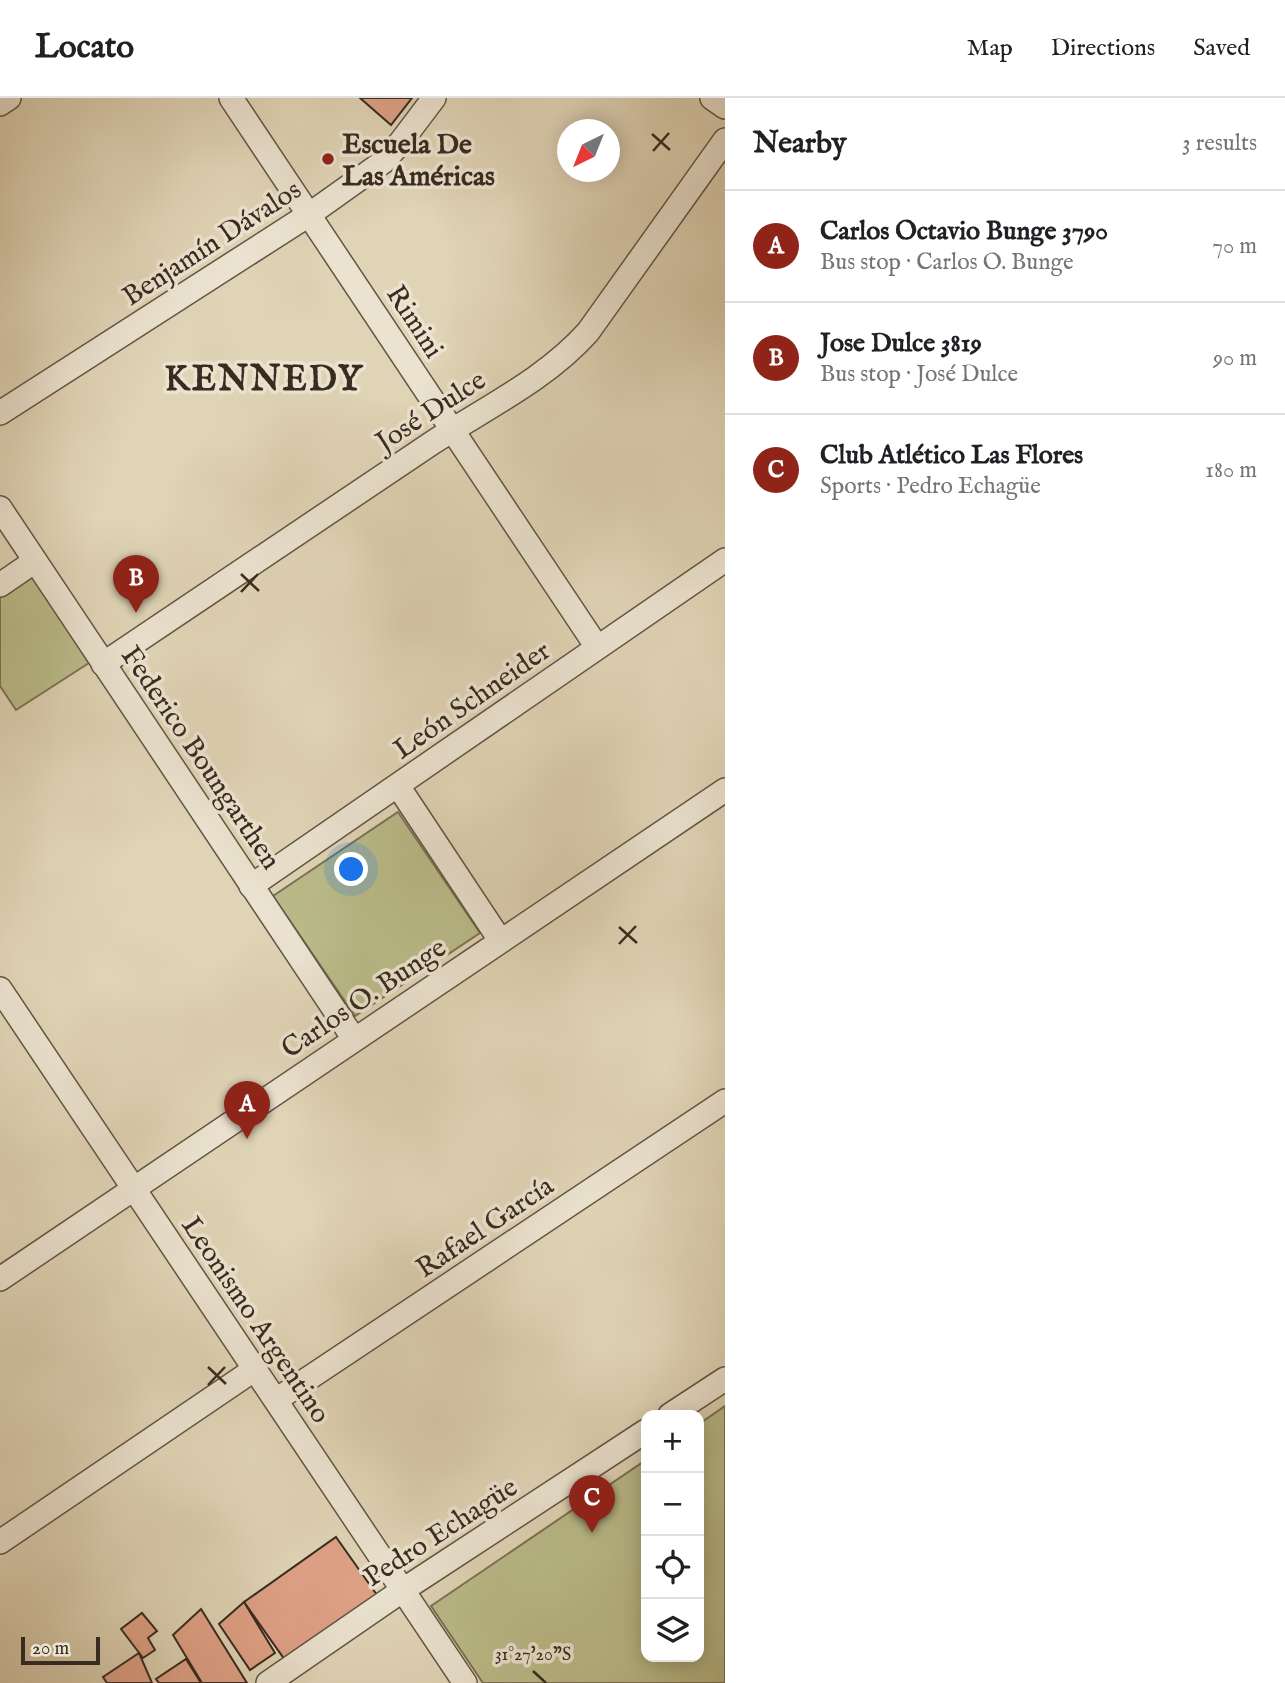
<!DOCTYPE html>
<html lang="en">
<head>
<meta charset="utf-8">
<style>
	body { margin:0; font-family:"IM FELL English",serif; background:#f6f6f6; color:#202124 }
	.controls { position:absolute; right:21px; bottom:21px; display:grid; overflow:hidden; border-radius:14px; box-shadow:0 4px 18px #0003 }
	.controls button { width:63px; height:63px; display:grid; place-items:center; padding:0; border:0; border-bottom:2px solid #e0e0e0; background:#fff; color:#202124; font:35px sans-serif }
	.compass { position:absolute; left:557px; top:21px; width:63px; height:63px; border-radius:50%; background:#fff; box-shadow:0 4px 18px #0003; rotate:223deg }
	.scale { position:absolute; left:21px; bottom:18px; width:79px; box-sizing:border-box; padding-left:7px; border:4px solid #382b1f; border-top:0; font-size:19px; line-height:24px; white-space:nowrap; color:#382b1f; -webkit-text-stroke:5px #ebe3d0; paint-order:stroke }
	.you { position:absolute; left:352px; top:772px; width:24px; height:24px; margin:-18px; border:5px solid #fff; border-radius:50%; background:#1a73e8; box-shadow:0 0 0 10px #1a73e833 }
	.badge { display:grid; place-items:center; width:46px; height:46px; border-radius:50%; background:#8f2418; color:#fff; font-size:23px; font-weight:700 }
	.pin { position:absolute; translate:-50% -58px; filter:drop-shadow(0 2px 4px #0008) }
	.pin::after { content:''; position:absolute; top:37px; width:24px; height:21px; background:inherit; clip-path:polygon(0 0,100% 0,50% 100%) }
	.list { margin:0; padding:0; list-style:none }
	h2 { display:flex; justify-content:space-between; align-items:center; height:91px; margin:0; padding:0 28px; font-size:30px }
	h2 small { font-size:23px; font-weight:400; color:#757577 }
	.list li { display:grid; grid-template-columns:46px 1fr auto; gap:21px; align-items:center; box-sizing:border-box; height:112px; padding:0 28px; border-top:2px solid #e0e0e0 }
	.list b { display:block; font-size:26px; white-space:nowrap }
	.list p { margin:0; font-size:23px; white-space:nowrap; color:#757577 }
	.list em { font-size:23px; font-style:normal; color:#757577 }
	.icon { flex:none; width:38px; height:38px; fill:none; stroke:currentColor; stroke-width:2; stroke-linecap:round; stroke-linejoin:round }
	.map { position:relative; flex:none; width:725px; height:1585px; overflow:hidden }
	header { display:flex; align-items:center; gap:42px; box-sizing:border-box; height:98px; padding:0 35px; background:#fff; border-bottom:2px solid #e0e0e0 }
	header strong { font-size:33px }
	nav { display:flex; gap:38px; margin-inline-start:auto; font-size:24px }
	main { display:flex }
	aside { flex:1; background:#fff }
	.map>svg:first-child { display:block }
	.green { fill:#babb89; stroke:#797354; stroke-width:2 }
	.building { fill:#dfa186; stroke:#382b1f; stroke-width:2 }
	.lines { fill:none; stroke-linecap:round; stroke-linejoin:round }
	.minor-casing { stroke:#625545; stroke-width:26 }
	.minor { stroke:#ebe3d0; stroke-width:23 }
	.ticks { fill:none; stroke:#382b1f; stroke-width:2.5 }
	.poi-dot { fill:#8f2418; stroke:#ebe3d0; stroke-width:2.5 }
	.labels { text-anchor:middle; stroke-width:7; stroke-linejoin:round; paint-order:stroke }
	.poi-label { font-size:28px; font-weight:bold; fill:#382b1f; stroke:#ebe3d0; text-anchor:start }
	.street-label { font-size:28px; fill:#382b1f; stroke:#ebe3d0 }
	.district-label { font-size:35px; font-weight:bold; letter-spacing:2px; fill:#382b1f; stroke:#ebe3d0 }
	.ticks-label { font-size:18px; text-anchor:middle; fill:#382b1f; stroke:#ebe3d0; stroke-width:7; stroke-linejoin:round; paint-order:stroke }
</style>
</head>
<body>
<header>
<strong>Locato</strong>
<nav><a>Map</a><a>Directions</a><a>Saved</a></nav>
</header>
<main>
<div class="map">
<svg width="725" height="1585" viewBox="0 0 725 1585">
	<rect width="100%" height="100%" fill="#e0d4b6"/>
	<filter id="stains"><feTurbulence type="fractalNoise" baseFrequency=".00286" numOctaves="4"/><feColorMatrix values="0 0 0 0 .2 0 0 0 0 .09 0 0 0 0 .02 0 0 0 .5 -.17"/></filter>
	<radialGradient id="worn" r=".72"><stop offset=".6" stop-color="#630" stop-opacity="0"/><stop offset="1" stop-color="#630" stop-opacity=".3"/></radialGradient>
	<g class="green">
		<polygon points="33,478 89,565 16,612 0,588 0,499"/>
		<polygon points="398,714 480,835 355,918 273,798"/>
		<polygon points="725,1308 725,1585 483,1585 431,1508 646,1362 646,1559 699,1559 699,1326"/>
	</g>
	<g class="building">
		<polygon points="360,0 412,0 391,27"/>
		<polygon points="336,1439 377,1497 285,1562 244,1504"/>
		<polygon points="244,1504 275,1555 250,1572 219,1526"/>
		<polygon points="201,1511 247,1585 202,1585 173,1537"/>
		<polygon points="142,1515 157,1533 148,1540 155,1552 143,1560 121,1531"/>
		<polygon points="139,1555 152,1585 107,1585 103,1579"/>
		<polygon points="186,1561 201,1585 159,1585 156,1581"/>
	</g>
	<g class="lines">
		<defs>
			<g id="minor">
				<polyline points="231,0 597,549"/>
				<polyline points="712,0 725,9"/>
				<polyline points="0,6 9,0"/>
				<polyline points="0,315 310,116 383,64 400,45 434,0"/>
				<polyline points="0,410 354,941"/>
				<polyline points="0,487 35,463"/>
				<path d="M103,566C213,492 322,419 432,345C485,310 545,282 588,234L725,42"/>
				<polyline points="398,688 500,842"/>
				<polyline points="251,788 725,462"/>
				<polyline points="0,891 465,1585"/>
				<polyline points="0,1181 725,692"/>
				<polyline points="276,1302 725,1003"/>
				<polyline points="670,1317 725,1281"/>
				<polyline points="0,1444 255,1271"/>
				<polyline points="268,1585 403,1492 646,1333"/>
			</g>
		</defs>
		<use href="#minor" class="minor-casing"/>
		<use href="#minor" class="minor"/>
	</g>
	<path class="ticks" d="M652,36L670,52M653,53L669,35M241,476L259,493M241,494L258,476M619,829L637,845M619,846L636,828M208,1269L226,1286M208,1287L225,1269M533,1573L546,1585"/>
	<circle class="poi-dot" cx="328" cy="61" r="7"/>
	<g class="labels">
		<g class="poi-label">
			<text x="342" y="55">Escuela De<tspan x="342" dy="32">Las Américas</tspan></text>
		</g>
		<g class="street-label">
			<text transform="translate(211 144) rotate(-33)" y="10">Benjamín Dávalos</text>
			<text transform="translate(416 223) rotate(57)" y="10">Rimini</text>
			<text transform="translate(430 312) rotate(-33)" y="10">José Dulce</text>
			<text transform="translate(471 601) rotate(-35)" y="10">León Schneider</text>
			<text transform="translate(202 659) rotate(56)" y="10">Federico Boungarthen</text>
			<text transform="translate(363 899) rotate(-34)" y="10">Carlos O. Bunge</text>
			<text transform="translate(484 1128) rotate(-34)" y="10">Rafael García</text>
			<text transform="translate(257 1221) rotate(56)" y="10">Leonismo Argentino</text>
			<text transform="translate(440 1433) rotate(-33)" y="10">Pedro Echagüe</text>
		</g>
		<g class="district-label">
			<text x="264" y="292">KENNEDY</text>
		</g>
	</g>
	<g class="ticks-label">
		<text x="533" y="1562">31°27'20"S</text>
	</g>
	<rect width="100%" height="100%" filter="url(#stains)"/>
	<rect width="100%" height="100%" fill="url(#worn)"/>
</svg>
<div class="controls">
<button>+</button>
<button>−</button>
<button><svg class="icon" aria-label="locate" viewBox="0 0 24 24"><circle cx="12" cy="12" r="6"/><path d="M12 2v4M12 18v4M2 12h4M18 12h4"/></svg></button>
<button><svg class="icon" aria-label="layers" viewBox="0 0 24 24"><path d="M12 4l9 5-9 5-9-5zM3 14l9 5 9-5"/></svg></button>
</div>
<svg class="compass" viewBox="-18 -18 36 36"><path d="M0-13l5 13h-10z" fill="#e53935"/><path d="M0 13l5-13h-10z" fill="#757577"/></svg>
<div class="scale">20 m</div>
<div class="you"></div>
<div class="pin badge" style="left:247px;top:1041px">A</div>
<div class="pin badge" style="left:136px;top:515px">B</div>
<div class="pin badge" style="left:592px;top:1435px">C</div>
</div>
<aside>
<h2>Nearby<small>3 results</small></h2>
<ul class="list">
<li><span class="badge">A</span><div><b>Carlos Octavio Bunge 3790</b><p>Bus stop · Carlos O. Bunge</p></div><em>70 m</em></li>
<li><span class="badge">B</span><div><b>Jose Dulce 3819</b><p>Bus stop · José Dulce</p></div><em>90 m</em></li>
<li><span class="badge">C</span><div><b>Club Atlético Las Flores</b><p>Sports · Pedro Echagüe</p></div><em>180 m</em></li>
</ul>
</aside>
</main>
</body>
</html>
